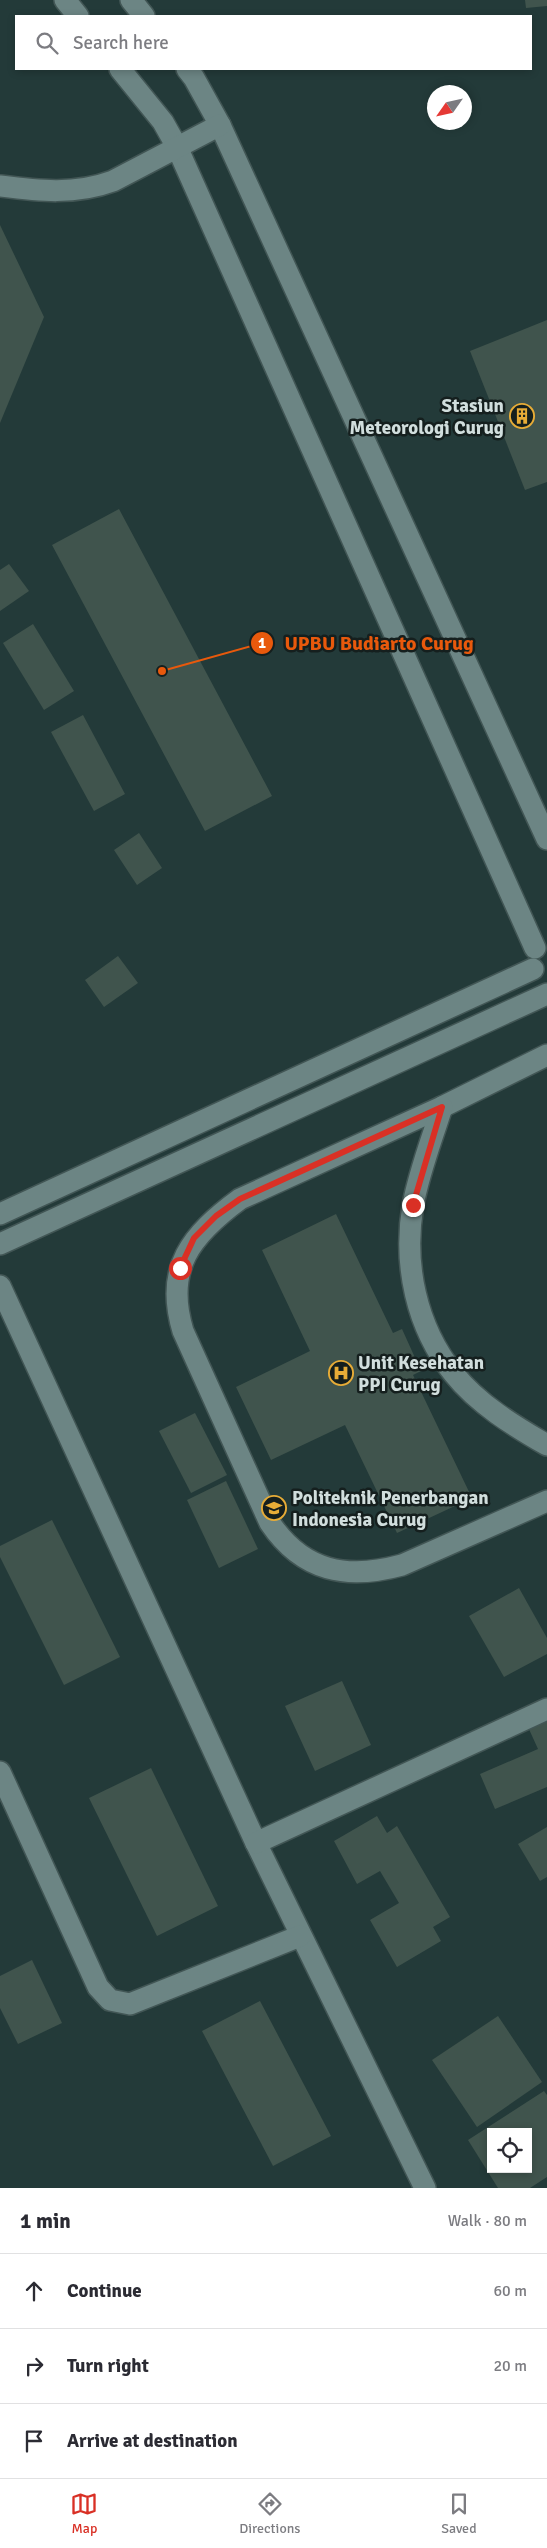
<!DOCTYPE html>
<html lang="en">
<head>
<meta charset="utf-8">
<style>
	body { margin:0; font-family:Signika,sans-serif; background:#f7f7f7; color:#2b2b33 }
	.controls { position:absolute; right:15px; bottom:15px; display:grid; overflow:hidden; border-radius:0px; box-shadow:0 2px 8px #0003 }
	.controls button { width:45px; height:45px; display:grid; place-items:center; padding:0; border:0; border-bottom:1px solid #e1e1e2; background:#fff; color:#2b2b33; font:25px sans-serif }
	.compass { position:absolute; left:427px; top:85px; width:45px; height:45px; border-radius:50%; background:#fff; box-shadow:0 2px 8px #0003; rotate:236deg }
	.stop { position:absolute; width:15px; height:15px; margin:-11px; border:4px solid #d93025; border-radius:50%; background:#fff }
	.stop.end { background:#d93025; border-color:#fff; box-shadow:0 1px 5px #0008 }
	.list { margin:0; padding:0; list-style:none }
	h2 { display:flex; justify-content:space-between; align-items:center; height:65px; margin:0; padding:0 20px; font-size:21px }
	h2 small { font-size:16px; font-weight:400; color:#7c7c81 }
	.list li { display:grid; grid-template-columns:32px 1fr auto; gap:15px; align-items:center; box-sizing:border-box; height:75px; padding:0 20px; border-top:1px solid #e1e1e2 }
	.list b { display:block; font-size:19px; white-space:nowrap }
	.list em { font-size:16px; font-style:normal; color:#7c7c81 }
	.icon { flex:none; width:28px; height:28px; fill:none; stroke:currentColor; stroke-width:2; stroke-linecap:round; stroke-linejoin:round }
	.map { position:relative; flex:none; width:547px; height:2188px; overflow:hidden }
	.search { position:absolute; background:#fff; box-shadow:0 2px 8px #0003; left:15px; right:15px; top:15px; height:55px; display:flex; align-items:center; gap:12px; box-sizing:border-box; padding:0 18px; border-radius:0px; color:#7c7c81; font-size:19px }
	.sheet { height:290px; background:#fff }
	nav { display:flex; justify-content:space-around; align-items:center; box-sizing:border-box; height:70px; border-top:1px solid #e1e1e2; background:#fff; font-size:14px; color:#7c7c81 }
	nav a { display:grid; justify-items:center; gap:2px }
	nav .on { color:#d93025 }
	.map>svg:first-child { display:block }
	.building { fill:#40544d; fill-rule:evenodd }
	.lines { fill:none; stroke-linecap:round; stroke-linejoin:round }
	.lane-casing { stroke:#425655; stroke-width:24 }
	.lane { stroke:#6c8584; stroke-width:21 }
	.route { stroke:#d93025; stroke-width:6 }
	.labels { text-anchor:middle; stroke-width:5; stroke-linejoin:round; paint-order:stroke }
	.poi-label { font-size:19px; font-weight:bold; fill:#d1dedd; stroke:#151f1e; text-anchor:start }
	.leader { fill:none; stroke:#e8590c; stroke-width:2 }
	.callout-dot { fill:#e8590c; stroke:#151f1e; stroke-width:2 }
	.mark-label { font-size:15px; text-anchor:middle; font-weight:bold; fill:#fff }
	.callout-label { font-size:20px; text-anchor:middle; font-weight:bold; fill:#e8590c; stroke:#151f1e; stroke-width:5; stroke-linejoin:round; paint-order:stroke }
</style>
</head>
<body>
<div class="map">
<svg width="547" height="2188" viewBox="0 0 547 2188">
	<rect width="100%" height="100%" fill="#233a39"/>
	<g class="building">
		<polygon points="525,0 547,0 547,6 526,8"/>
		<polygon points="0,225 44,317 0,423"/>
		<polygon points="547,320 547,482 525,490 470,351"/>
		<polygon points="119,509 272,796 205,831 52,545"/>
		<polygon points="9,564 29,591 0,611 0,570"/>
		<polygon points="33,624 74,691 44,710 3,643"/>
		<polygon points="83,715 125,794 94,811 51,732"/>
		<polygon points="139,833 162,868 137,885 114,850"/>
		<polygon points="118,956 138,983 104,1007 85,980"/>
		<polygon points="336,1214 393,1333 402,1329 421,1371 413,1375 472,1498 397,1533 345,1425 271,1460 236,1387 310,1351 262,1250"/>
		<polygon points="195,1413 227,1475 191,1493 159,1431"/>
		<polygon points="226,1481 258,1549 219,1568 187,1500"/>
		<polygon points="52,1520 120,1657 64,1685 0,1557 0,1546"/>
		<polygon points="519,1588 547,1638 547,1654 504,1677 469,1616"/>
		<polygon points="342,1681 371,1745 315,1771 285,1706"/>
		<polygon points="547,1719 547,1787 495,1809 480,1774 538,1749 528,1727"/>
		<polygon points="151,1768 218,1906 157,1936 89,1798"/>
		<polygon points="377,1816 387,1833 397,1826 450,1917 433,1927 441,1941 397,1967 370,1920 399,1903 380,1871 357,1884 334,1841"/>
		<polygon points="547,1827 547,1877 540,1881 518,1844"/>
		<polygon points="32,1960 62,2023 18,2044 0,2008 0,1976"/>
		<polygon points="260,2001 331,2136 273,2166 202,2031"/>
		<polygon points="498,2016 542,2082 477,2127 432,2060"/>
		<path d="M544,2091L547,2095V2177L530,2188H498L468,2140ZM491,2132H528V2169H491Z"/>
	</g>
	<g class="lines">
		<defs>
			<g id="lane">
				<polyline points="65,0 78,16"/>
				<polyline points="131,0 144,16"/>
				<polyline points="120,69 163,122 177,147 535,948"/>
				<polyline points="187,69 194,78 220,125 547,839"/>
				<path d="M0,186C39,191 75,195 113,181L220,125"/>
				<path d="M547,1055L442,1107L240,1199C191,1235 164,1268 183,1331L270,1523C303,1572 347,1580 402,1565L547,1501"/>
				<path d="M442,1107C432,1139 419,1172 413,1205C403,1264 416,1327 454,1374C478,1404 514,1426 547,1445"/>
				<polyline points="0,1214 533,969"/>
				<polyline points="0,1244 547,994"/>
				<polyline points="0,1286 256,1843 425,2188"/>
				<polyline points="0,1772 98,1987 110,2000 130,2004 300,1936"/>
				<polyline points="256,1843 547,1709"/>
			</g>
		</defs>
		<use href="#lane" class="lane-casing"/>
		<use href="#lane" class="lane"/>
	</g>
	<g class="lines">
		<polyline class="route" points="180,1268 194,1238 216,1216 240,1199 442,1107 413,1205"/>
	</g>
	<defs>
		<symbol id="building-ring" viewBox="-11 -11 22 22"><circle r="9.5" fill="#151f1e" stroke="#e7ac37" stroke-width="1.5"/><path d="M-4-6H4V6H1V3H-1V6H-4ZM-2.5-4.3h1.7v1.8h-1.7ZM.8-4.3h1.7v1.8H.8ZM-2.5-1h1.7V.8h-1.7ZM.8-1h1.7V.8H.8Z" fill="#e7ac37"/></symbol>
		<symbol id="hospital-ring" viewBox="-11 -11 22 22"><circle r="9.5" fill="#151f1e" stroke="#e7ac37" stroke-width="1.5"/><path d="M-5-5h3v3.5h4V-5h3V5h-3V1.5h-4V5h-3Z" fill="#e7ac37"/></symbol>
		<symbol id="university-ring" viewBox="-11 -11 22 22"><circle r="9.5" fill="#151f1e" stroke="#e7ac37" stroke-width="1.5"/><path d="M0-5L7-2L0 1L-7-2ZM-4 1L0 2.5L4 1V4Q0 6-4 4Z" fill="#e7ac37"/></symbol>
	</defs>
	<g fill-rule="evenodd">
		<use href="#building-ring" x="508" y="402" width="28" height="28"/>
		<use href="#hospital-ring" x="327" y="1359" width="28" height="28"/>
		<use href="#university-ring" x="260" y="1494" width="28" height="28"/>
	</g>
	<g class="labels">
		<g class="poi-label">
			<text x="504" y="412" text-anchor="end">Stasiun<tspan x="504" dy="22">Meteorologi Curug</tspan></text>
			<text x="358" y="1369">Unit Kesehatan<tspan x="358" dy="22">PPI Curug</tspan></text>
			<text x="292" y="1504">Politeknik Penerbangan<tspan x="292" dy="22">Indonesia Curug</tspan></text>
		</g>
	</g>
	<path class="leader" d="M162 671L262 643"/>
	<g class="callout-dot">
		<circle cx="162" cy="671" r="5"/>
		<circle cx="262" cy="643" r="12"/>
	</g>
	<g class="mark-label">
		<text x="262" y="648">1</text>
	</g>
	<g class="callout-label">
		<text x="379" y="650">UPBU Budiarto Curug</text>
	</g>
</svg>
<div class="controls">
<button><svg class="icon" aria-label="locate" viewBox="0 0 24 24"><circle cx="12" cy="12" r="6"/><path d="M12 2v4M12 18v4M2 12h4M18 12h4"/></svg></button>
</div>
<svg class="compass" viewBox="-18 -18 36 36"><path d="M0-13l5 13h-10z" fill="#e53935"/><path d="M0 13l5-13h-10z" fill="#7c7c81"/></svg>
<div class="stop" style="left:180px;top:1268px"></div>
<div class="stop end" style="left:413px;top:1205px"></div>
<div class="search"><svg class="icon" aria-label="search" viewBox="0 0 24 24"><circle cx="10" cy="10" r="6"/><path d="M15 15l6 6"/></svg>Search here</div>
</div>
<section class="sheet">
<h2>1 min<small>Walk · 80 m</small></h2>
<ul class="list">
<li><svg class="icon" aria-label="ahead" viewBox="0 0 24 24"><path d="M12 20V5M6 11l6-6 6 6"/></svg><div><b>Continue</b></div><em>60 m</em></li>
<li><svg class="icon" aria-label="right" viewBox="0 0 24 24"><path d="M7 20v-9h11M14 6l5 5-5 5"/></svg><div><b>Turn right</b></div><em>20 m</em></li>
<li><svg class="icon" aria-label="arrive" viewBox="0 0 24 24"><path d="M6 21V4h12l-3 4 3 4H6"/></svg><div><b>Arrive at destination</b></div></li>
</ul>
</section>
<nav>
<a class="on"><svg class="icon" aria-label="map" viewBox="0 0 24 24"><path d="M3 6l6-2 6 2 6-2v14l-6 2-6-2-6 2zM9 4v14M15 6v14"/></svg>Map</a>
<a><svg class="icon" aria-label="directions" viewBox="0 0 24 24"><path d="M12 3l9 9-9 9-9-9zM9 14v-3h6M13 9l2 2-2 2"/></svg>Directions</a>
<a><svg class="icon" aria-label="saved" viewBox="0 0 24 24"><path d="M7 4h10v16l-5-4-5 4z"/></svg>Saved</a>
</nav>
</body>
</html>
